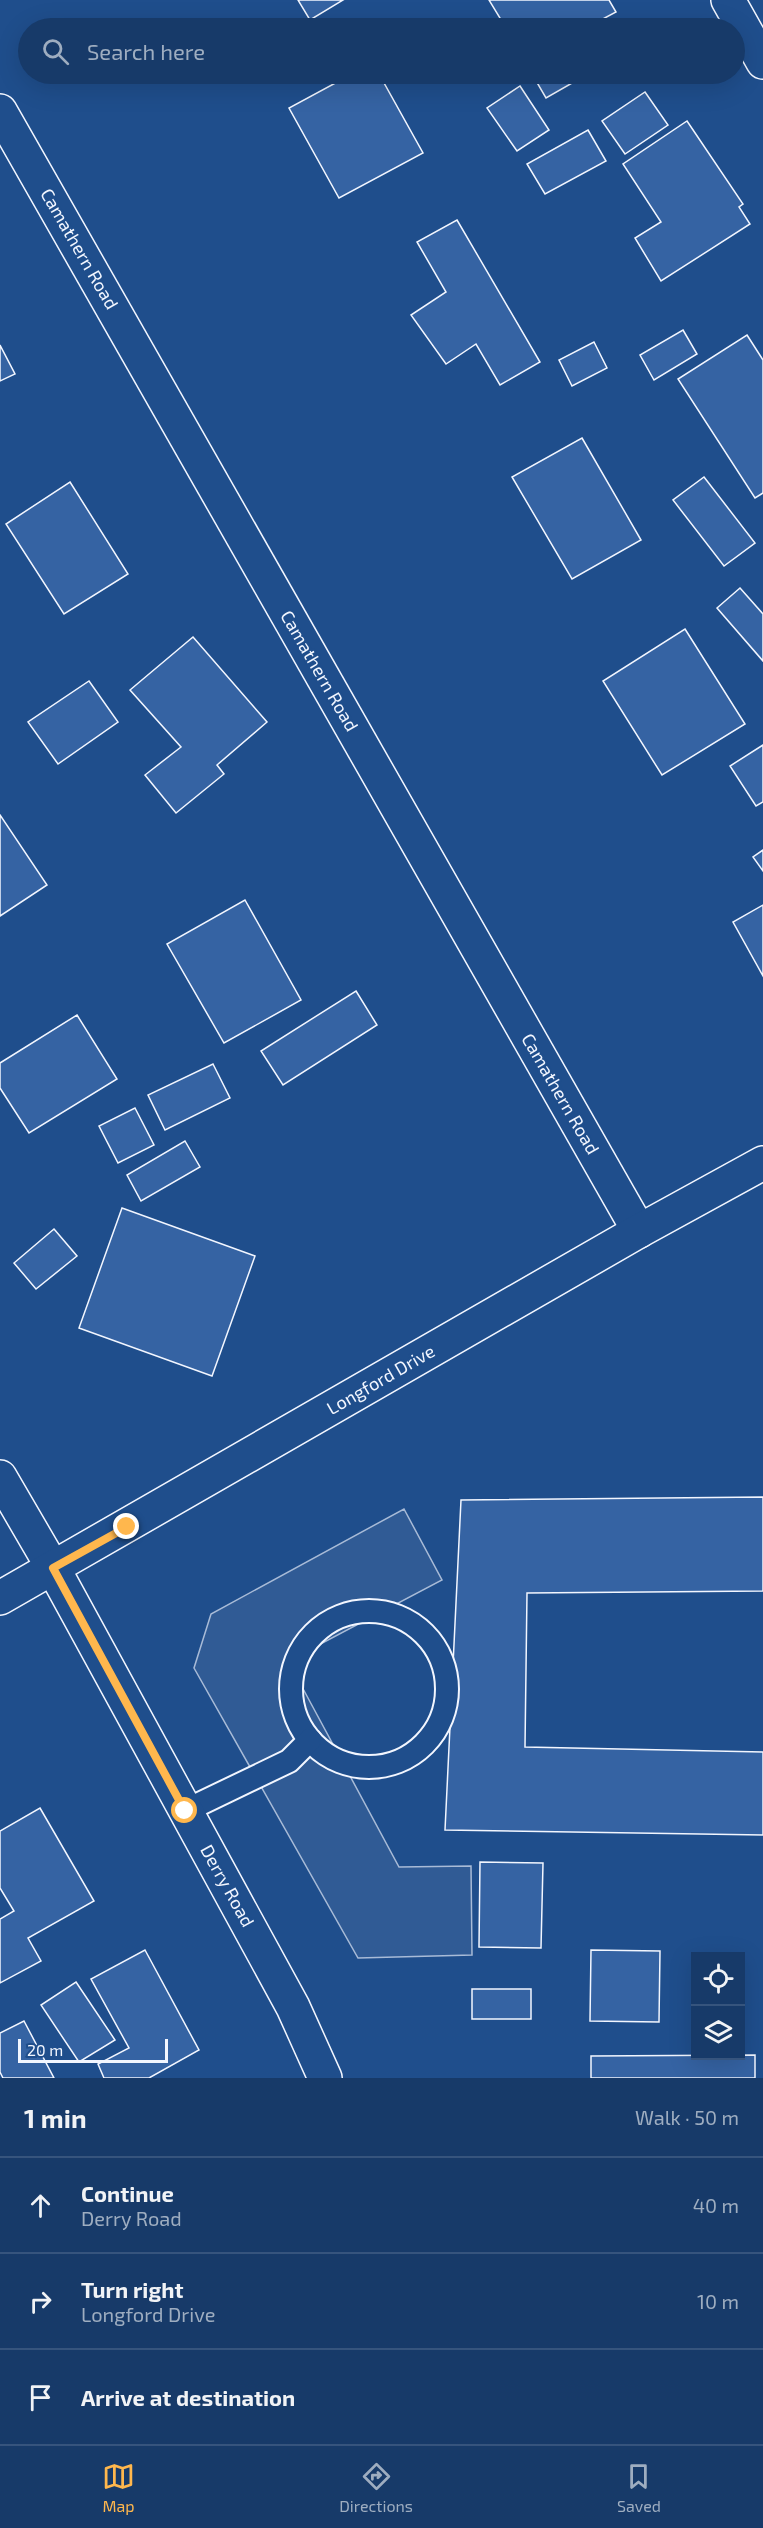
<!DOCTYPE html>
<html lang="en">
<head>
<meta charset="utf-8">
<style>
	body { margin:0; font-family:"Exo 2",sans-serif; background:#244571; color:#f1f3f6 }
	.controls { position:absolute; right:18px; bottom:18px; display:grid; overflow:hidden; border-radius:0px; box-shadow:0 6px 24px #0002 }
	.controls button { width:54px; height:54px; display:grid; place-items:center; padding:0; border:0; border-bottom:2px solid #36547d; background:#173a69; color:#f1f3f6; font:30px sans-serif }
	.scale { position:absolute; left:18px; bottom:15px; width:150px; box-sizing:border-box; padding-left:6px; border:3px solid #f2f6ff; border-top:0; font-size:16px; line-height:21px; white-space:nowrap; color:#f2f6ff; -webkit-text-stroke:4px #1f4e8c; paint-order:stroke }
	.stop { position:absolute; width:18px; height:18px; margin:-14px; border:4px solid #ffb74d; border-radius:50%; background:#fff }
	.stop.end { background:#ffb74d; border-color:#fff; box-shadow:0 2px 6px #0008 }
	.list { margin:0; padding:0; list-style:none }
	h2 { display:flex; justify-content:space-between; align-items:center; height:78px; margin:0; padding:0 24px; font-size:26px }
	h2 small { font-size:20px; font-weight:400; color:#9eadc0 }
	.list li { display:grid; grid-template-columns:39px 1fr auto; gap:18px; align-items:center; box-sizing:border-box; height:96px; padding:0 24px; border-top:2px solid #36547d }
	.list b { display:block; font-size:22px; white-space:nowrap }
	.list p { margin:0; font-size:20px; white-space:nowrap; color:#9eadc0 }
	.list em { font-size:20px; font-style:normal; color:#9eadc0 }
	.icon { flex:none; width:33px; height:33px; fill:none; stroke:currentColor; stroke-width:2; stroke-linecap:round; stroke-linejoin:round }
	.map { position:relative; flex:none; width:763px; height:2078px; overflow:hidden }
	.search { position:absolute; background:#173a69; box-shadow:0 6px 24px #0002; left:18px; right:18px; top:18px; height:66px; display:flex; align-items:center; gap:15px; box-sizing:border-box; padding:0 21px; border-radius:33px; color:#9eadc0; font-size:22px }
	.sheet { height:366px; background:#173a69 }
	nav { display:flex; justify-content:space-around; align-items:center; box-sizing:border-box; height:84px; border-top:2px solid #36547d; background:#173a69; font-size:16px; color:#9eadc0 }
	nav a { display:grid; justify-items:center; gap:3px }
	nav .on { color:#ffb74d }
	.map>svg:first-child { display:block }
	.parking { fill:#305b95; stroke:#a8bbd7; stroke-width:1.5 }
	.building { fill:#3563a3; stroke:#f2f6ff; stroke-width:1.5 }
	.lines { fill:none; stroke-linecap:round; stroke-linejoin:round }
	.service-casing { stroke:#f2f6ff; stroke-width:26 }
	.minor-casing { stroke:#f2f6ff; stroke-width:36 }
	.service { stroke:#1f4e8c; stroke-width:22 }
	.minor { stroke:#1f4e8c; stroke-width:33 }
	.route { stroke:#ffb74d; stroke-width:8 }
	.labels { text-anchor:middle; stroke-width:4.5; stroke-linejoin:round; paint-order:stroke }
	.street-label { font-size:18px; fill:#f2f6ff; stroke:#1f4e8c }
</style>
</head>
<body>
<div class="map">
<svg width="763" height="2078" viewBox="0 0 763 2078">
	<rect width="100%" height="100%" fill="#1f4e8c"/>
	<polygon class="parking" points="404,1509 442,1580 309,1650 301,1685 399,1867 471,1866 472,1955 358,1958 194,1668 211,1614"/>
	<g class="building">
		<polygon points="298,0 343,0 310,20"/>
		<polygon points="489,0 609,0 616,12 586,28 506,28"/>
		<polygon points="352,74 379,74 423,153 339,198 289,108"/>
		<polygon points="532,74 588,74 546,98"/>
		<polygon points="520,86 549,130 517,151 487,108"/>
		<polygon points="645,92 668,125 625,154 602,121"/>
		<polygon points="687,121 743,204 739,207 750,224 661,281 635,238 661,222 623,164"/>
		<polygon points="588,130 606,161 545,194 527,164"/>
		<polygon points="457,220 540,362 500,385 476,344 446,364 411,315 446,292 417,242"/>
		<polygon points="683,330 697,354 654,380 640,355"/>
		<polygon points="747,335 763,360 763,493 755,498 678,379"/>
		<polygon points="594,342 607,368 572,386 559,360"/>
		<polygon points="0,345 15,374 0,381"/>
		<polygon points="582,438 641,540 572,579 512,477"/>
		<polygon points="704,477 755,543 724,566 673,500"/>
		<polygon points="70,482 128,574 64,614 6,524"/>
		<polygon points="740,588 763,614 763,661 717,608"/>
		<polygon points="685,629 745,724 662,775 603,681"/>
		<polygon points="193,637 267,722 217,765 224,774 176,813 145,775 181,747 130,690"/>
		<polygon points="89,681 118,722 58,764 28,722"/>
		<polygon points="763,745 763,802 756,806 730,766"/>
		<polygon points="0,815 47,885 0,916"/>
		<polygon points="763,850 763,871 753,857"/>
		<polygon points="245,900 301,1000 224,1043 167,944"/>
		<polygon points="763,905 763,976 733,922"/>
		<polygon points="356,991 377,1025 283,1085 261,1051"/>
		<polygon points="77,1015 117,1079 29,1133 0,1088 0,1063"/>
		<polygon points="213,1064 230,1098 165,1130 148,1095"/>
		<polygon points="135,1108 154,1145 118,1163 99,1126"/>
		<polygon points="185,1141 200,1167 141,1201 127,1175"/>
		<polygon points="122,1208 255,1256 212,1376 79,1328"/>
		<polygon points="54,1229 77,1256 36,1289 14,1263"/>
		<polygon points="763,1497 763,1591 527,1593 525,1747 763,1752 763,1835 445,1830 461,1500"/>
		<polygon points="40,1808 94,1901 28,1938 41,1961 0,1983 0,1919 14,1911 0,1888 0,1831"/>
		<polygon points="480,1862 543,1863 541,1948 479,1947"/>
		<polygon points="145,1950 199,2050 149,2078 104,2078 98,2064 129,2048 91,1979"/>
		<polygon points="591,1950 660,1951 659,2022 590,2021"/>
		<polygon points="76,1982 115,2040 79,2062 41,2005"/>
		<rect x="472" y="1989" width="59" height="30"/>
		<polygon points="24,2021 54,2078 3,2078 0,2072 0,2033"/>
		<polygon points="755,2055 755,2078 591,2078 591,2056"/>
	</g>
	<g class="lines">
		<defs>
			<g id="service">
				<circle cx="369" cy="1689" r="78"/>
				<polyline points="185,1811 289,1761 310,1740"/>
			</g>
			<g id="minor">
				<polyline points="728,0 763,62"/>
				<polyline points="0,111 639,1231"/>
				<polyline points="0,1477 53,1568 293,2007 325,2078"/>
				<polyline points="0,1598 639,1231 763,1163"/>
			</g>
		</defs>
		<use href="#service" class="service-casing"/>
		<use href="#minor" class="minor-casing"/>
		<use href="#service" class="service"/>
		<use href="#minor" class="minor"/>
	</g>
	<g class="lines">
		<polyline class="route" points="127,1527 53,1568 185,1811"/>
	</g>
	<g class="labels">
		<g class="street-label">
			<text transform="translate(79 249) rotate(60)" y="6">Camathern Road</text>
			<text transform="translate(319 671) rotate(60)" y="6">Camathern Road</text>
			<text transform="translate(560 1094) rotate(60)" y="6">Camathern Road</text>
			<text transform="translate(381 1380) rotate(-30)" y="6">Longford Drive</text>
			<text transform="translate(227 1886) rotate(61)" y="6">Derry Road</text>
		</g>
	</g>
</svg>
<div class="controls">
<button><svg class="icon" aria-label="locate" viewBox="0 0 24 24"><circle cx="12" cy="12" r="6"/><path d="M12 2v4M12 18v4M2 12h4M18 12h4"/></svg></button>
<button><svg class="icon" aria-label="layers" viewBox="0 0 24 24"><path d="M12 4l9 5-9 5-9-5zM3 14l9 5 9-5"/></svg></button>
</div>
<div class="scale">20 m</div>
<div class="stop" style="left:185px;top:1811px"></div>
<div class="stop end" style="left:127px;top:1527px"></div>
<div class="search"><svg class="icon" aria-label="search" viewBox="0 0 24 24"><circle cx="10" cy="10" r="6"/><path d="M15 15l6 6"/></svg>Search here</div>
</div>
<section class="sheet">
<h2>1 min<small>Walk · 50 m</small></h2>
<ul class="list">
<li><svg class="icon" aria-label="ahead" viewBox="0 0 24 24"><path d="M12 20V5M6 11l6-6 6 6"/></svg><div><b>Continue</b><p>Derry Road</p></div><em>40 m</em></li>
<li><svg class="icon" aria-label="right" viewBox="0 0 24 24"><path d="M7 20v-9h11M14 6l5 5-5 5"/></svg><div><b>Turn right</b><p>Longford Drive</p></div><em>10 m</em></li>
<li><svg class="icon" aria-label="arrive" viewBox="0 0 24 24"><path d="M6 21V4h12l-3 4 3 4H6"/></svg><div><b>Arrive at destination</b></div></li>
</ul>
</section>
<nav>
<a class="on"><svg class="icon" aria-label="map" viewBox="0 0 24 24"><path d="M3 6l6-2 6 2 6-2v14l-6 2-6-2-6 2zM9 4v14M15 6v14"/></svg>Map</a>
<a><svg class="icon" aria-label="directions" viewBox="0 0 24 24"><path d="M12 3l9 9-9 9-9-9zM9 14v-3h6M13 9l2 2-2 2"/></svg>Directions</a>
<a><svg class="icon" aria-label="saved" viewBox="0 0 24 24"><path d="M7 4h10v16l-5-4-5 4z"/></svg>Saved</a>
</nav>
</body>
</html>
